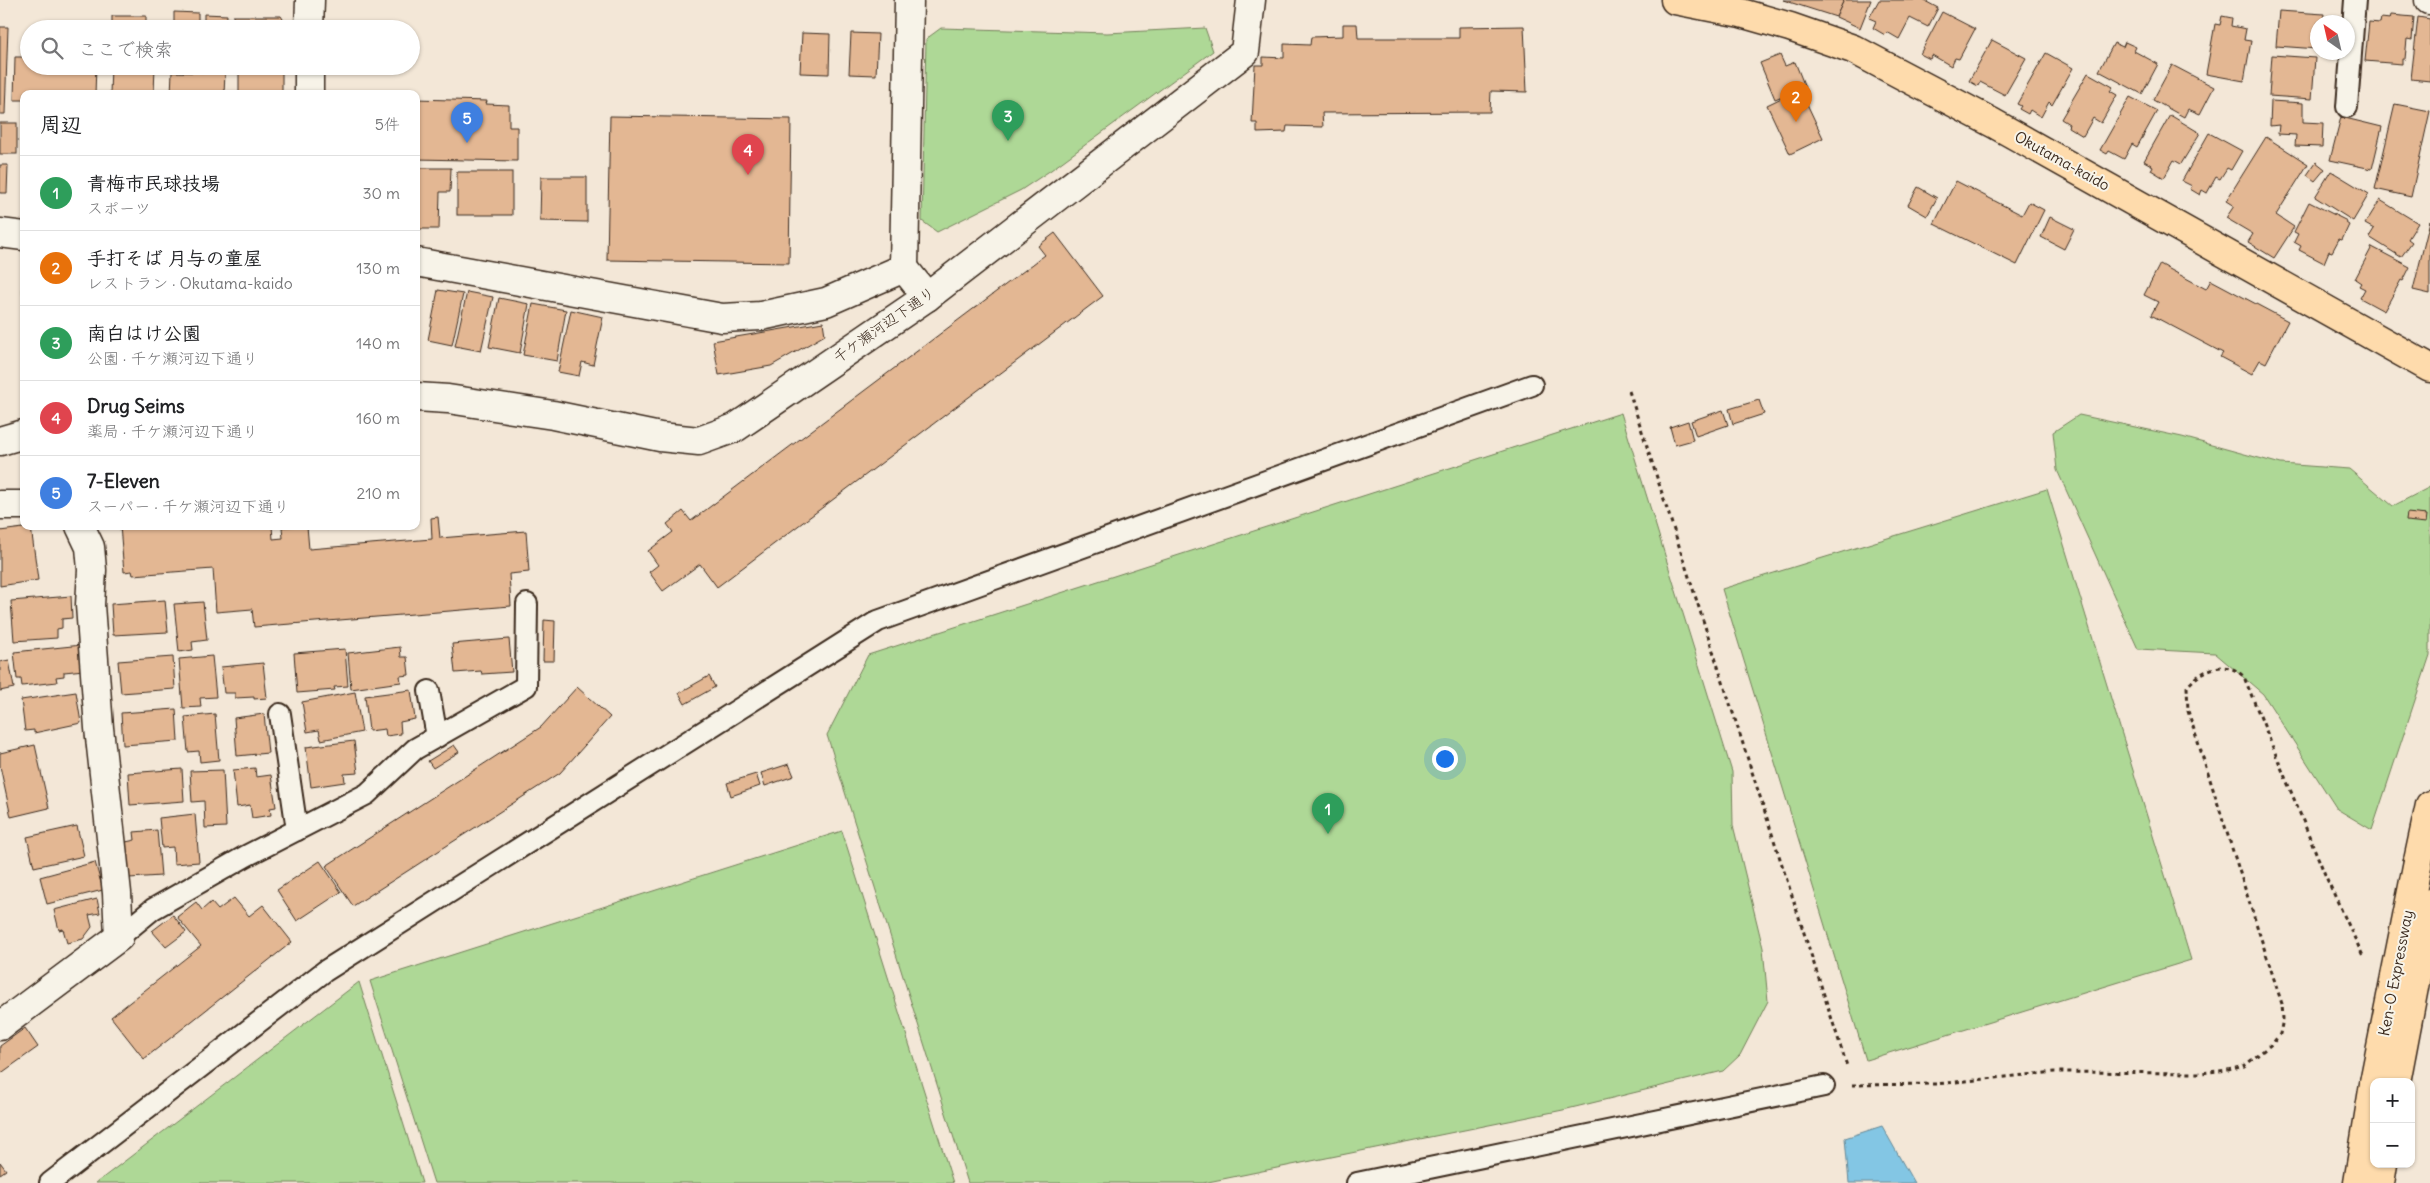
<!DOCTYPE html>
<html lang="ja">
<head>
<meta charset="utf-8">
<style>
	body { margin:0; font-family:Delius,"Klee One",sans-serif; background:#f6f6f6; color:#202124 }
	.controls { position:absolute; right:15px; bottom:15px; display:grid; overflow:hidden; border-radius:10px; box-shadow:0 1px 4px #0004 }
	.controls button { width:45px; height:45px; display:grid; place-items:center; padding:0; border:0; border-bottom:1px solid #e0e0e0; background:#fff; color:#202124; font:25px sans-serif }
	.compass { position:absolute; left:2310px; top:15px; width:45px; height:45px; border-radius:50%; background:#fff; box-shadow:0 1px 4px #0004; rotate:326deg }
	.you { position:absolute; left:1444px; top:758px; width:18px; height:18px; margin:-12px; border:4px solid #fff; border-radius:50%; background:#1a73e8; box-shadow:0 0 0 8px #1a73e833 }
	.badge { display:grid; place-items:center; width:32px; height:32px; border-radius:50%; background:#c8321e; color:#fff; font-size:16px; font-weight:700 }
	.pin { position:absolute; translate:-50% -41px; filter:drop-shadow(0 1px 2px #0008) }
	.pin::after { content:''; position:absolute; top:26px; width:18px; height:15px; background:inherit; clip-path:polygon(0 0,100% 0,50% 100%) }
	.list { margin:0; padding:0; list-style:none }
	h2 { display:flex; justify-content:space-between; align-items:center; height:65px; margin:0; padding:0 20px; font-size:21px }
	h2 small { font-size:16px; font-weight:400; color:#757577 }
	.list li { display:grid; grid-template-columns:32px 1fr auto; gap:15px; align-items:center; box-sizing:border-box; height:75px; padding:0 20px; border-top:1px solid #e0e0e0 }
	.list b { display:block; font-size:19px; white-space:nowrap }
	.list p { margin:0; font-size:16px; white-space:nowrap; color:#757577 }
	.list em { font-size:16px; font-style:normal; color:#757577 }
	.icon { flex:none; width:28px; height:28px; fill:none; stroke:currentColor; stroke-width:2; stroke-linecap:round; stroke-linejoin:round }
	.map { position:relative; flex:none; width:2430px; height:1183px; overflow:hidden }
	.search { position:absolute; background:#fff; box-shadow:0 1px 4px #0004; left:20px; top:20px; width:400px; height:55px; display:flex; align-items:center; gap:12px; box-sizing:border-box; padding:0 18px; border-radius:28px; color:#757577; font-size:19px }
	.panel { position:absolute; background:#fff; box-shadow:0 1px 4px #0004; left:20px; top:90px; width:400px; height:440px; border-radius:10px }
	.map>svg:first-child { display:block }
	.green { fill:#aed896; stroke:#74815a }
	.water { fill:#83c6e4; stroke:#668895 }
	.building { fill:#e3b793; stroke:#3b2a1e }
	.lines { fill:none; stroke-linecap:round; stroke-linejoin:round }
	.service-casing { stroke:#3b2a1e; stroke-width:24 }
	.minor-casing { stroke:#3b2a1e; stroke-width:31 }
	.primary-casing { stroke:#3b2a1e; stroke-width:31 }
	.motorway-casing { stroke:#3b2a1e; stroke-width:31 }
	.path { stroke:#3b2a1e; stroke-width:3; stroke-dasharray:4 4; stroke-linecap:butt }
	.service { stroke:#f7f3e8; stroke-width:20 }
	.minor { stroke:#f7f3e8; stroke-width:28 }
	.primary { stroke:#fedbac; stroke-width:28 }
	.motorway { stroke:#fedbac; stroke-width:28 }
	.motorway-bridge-casing { stroke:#3b2a1e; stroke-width:31; stroke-linecap:butt }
	.motorway-bridge { stroke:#fedbac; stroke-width:28 }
	.labels { text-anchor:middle; stroke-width:4; stroke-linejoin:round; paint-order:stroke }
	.street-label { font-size:15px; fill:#3b2a1e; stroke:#f7f3e8 }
</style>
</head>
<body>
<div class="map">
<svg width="2430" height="1183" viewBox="0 0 2430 1183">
	<rect width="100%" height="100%" fill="#f3e7d7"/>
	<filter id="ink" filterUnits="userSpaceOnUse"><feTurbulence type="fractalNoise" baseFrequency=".02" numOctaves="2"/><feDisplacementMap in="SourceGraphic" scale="10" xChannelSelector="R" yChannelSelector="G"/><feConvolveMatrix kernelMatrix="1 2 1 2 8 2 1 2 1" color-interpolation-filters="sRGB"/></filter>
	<g filter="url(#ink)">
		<g class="green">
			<polygon points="941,28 1107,33 1205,28 1213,51 1051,170 1021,190 937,232 922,221 926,39"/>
			<polygon points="1621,413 1732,772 1733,825 1763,948 1768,1001 1740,1055 1723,1071 1563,1110 1203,1183 968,1183 827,735 868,655"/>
			<polygon points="2079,415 2182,437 2281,464 2349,469 2393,506 2430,487 2430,655 2372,830 2337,809 2263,694 2215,653 2138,649 2057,470 2053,432"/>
			<polygon points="2047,489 2191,960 1866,1060 1722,589"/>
			<polygon points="842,831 953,1183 434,1183 370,981"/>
			<polygon points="359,982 422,1183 96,1183"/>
		</g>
		<polygon class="water" points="1882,1126 1914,1183 1849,1183 1845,1138"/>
		<g class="building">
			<polygon points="1783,0 1844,0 1836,17"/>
			<polygon points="1844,0 1871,0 1860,28 1836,17"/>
			<polygon points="1879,0 1923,0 1938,8 1928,27 1910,18 1899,39 1887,32 1885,35 1873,28 1876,21 1869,18"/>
			<polygon points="2279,11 2324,14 2323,22 2318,22 2318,49 2276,46"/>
			<polygon points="174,12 198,13 198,29 174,29"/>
			<polygon points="1942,12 1975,29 1959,59 1955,58 1951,66 1932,55 1930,59 1920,54"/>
			<polygon points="204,14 227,15 226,29 198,29 198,26 204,26"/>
			<polygon points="2391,15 2414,17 2412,40 2407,39 2405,59 2402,59 2402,64 2365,61 2369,22 2380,23 2381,18 2390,19"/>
			<rect x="112" y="16" width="34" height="13"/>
			<polygon points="233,16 281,16 289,29 233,29"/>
			<polygon points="2222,16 2232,18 2231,26 2246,29 2244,40 2251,41 2244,81 2206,74 2215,24 2220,25"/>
			<polygon points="2418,17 2430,19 2430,81 2411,79"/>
			<polygon points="1343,24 1357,24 1358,38 1459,38 1459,27 1524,26 1527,92 1491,91 1490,112 1322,113 1323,127 1287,126 1286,132 1257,133 1257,123 1252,123 1255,65 1263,65 1263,57 1284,58 1284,44 1310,45 1311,37 1343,36"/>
			<polygon points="0,27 8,27 5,114 0,114"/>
			<polygon points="802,33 830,34 829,74 800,73"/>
			<polygon points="851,33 878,34 876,75 849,74"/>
			<polygon points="1992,40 2026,58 2005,95 1980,82 1978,86 1969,81"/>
			<polygon points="2125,42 2136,47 2134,51 2158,64 2142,94 2099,71 2114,43 2123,47"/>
			<polygon points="2046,53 2073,68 2052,105 2049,102 2041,117 2030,110 2028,114 2019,109 2021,106 2017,104"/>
			<polygon points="1780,55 1785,66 1795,62 1805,87 1775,99 1760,63"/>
			<polygon points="2272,55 2315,58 2312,99 2269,96"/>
			<polygon points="15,57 29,57 29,66 96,66 95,94 24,94 24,100 14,100"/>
			<polygon points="2172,65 2214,87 2200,114 2188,109 2184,117 2153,100"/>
			<polygon points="111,66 155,66 154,94 110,94"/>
			<rect x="239" y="66" width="43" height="28"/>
			<polygon points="172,72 225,73 224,94 171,94"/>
			<polygon points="2088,73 2113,87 2110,91 2117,95 2101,123 2093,118 2083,136 2068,127 2069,124 2061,119"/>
			<polygon points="1800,89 1823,138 1790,154 1767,105"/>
			<polygon points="2130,97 2157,111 2137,147 2132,144 2124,159 2109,151 2107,154 2100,150"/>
			<polygon points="416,99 487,101 486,104 509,105 509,127 517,127 517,161 416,159"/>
			<polygon points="2271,101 2303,103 2303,122 2323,123 2322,147 2295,146 2296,135 2278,134 2279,125 2270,126"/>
			<polygon points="2395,104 2430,111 2411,197 2375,189"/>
			<polygon points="2170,115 2200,133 2181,164 2174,160 2164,178 2151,170 2153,166 2144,161"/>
			<polygon points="610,116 791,119 789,263 607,260"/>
			<polygon points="2341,117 2382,127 2372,169 2330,160"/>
			<rect x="0" y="123" width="17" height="31"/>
			<polygon points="2209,133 2242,151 2231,170 2227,168 2220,179 2216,177 2207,193 2202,190 2200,195 2190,189 2192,186 2182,181"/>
			<polygon points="2266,137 2308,164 2276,215 2294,227 2274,258 2248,242 2253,234 2226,218 2234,206 2226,201"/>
			<polygon points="2316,162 2325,169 2315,181 2307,175"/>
			<polygon points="0,165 8,165 7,193 0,193"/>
			<polygon points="416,168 451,168 450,192 440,192 439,229 416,229"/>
			<polygon points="2331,171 2369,194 2353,221 2315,197"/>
			<rect x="457" y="172" width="55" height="43"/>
			<polygon points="541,177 587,177 587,222 540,221"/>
			<polygon points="1956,181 2022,215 2029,202 2044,210 2017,265 1934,224"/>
			<polygon points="1918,187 1937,198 1927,216 1908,205"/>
			<polygon points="2380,200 2418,223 2408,239 2412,242 2401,257 2369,237 2374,229 2365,224"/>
			<polygon points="2309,202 2347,221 2346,223 2349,225 2342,240 2339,239 2332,252 2329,251 2324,263 2299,250 2301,246 2294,242 2298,234 2294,232"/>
			<polygon points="2050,217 2074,229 2064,249 2041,237"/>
			<polygon points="2430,221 2430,294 2413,290"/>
			<polygon points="1055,233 1103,296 717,587 700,564 663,591 649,572 658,565 648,551 673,532 667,524 683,511 691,521 1045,255 1038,246"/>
			<polygon points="2372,247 2410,267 2403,281 2401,280 2384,311 2360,298 2365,289 2359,286 2361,283 2355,279"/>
			<polygon points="2160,264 2206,289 2211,280 2288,321 2266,363 2260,360 2252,374 2220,357 2223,353 2151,315 2158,302 2144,295"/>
			<polygon points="22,276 24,276 24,315 23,315"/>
			<polygon points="438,290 463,294 452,345 428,340"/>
			<polygon points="467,292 493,297 481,351 455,346"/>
			<polygon points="499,298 529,304 520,353 489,347"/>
			<polygon points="533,304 566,310 557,361 523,355"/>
			<polygon points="571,310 603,317 593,365 582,362 579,376 558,372"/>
			<polygon points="823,322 825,335 771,366 719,375 713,341"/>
			<polygon points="1759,400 1764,414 1733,424 1729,409"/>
			<polygon points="1723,410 1728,425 1696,436 1691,421"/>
			<polygon points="1688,421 1693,440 1675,445 1670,427"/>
			<polygon points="2407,513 2427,515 2426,523 2406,521"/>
			<polygon points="438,517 440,538 526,531 529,572 509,574 511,606 254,627 252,609 216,612 213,569 133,575 132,571 124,572 120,526 272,526 273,539 283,538 282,527 307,526 309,549 432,539 431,518"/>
			<polygon points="31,527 38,580 0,586 0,531"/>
			<polygon points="71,596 72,618 62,619 62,628 57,629 57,638 14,641 11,601"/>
			<polygon points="165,600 168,632 113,635 111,604"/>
			<polygon points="203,602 207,640 192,642 193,650 179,652 174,604"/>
			<polygon points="544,620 555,621 554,661 543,661"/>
			<polygon points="509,639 512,672 482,674 481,671 455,673 452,644"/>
			<polygon points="82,645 84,670 64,672 64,676 56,677 57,682 22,686 21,679 17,679 14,652"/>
			<polygon points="400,647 401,657 407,657 409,675 400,676 401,682 351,689 348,653"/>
			<polygon points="345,649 348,686 334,687 335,690 297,693 294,653"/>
			<polygon points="212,656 216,697 200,698 201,707 183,708 179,659"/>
			<polygon points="173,657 175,689 121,693 118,661"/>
			<polygon points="9,660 14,688 0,691 0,662"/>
			<polygon points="263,663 267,698 254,699 254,697 235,698 235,693 224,693 221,667"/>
			<polygon points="709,676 715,687 685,704 679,693"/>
			<polygon points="577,687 610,717 560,773 353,906 326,866 541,727"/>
			<polygon points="411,690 415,719 400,722 401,734 386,736 385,729 369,731 365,696"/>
			<polygon points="76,692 81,723 34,733 34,730 25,731 21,700"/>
			<polygon points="355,692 362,732 321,740 319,730 307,732 302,702"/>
			<polygon points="176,709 178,741 123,745 121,713"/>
			<polygon points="215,714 219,760 200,762 199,751 188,752 185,717"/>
			<polygon points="264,714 268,753 237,756 234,718"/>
			<polygon points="354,741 358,773 344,774 345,782 311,787 306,747"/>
			<polygon points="35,745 49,808 11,817 0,766 0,753"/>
			<polygon points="454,745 459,752 433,768 428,761"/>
			<polygon points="789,764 794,776 765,786 761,773"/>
			<polygon points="255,768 256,777 271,775 276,807 270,808 271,815 252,818 250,805 237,807 233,770"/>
			<polygon points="182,769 184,801 130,805 128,773"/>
			<polygon points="223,770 226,827 205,828 204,801 192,802 190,771"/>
			<polygon points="756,774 760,786 731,796 727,783"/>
			<polygon points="195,814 199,862 174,864 173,847 162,848 159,818"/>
			<polygon points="77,826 84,856 34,867 27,837"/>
			<polygon points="157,830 161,876 129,878 126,842 135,840 134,832"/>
			<polygon points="320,861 341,892 297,921 277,890"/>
			<polygon points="95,862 103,890 47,904 40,877"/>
			<polygon points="234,898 249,916 263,905 292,942 144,1059 111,1017 201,946 177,917 196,902 202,910 211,902 218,910"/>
			<polygon points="97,899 100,913 89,915 92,927 83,939 67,943 63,929 59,930 54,910"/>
			<polygon points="173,915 186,932 166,947 152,931"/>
			<polygon points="25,1028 38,1047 0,1074 0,1046"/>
			<polygon points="0,1162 6,1170 0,1174"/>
		</g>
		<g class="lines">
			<defs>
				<g id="service">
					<polyline points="2347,107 2355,0"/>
					<polyline points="429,691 437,737"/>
					<polyline points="280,714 297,830"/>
					<polyline points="119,937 153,909 246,856 367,794 415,749 526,686 527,604"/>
					<polyline points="50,1183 325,971 878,621 1532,385"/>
					<polyline points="1357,1183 1824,1086"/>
				</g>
				<g id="minor">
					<polyline points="2429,0 2430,0"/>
					<polyline points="309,29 310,0"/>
					<polyline points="309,94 309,66"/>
					<polyline points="0,233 24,236"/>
					<polyline points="416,262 722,318 761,316 826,302 904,268 927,297"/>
					<polyline points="904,268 909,0"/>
					<polyline points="416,397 448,399 553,415 660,437 699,441 735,428 927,297 1245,52 1251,0"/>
					<polyline points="0,441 24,434"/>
					<polyline points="0,505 24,505"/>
					<polyline points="0,1026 119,937 117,893 99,728 90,605 92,570 90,547 80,526"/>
				</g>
				<polyline id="primary" points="1675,0 1741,13 1790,27 1853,49 1993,123 2430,368"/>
				<g id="motorway">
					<polyline points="2418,861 2430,805"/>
					<polyline points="2358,1183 2374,1084"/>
					<polyline points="2380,1183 2383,1164"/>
				</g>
			</defs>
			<use href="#service" class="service-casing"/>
			<use href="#minor" class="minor-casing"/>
			<use href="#primary" class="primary-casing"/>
			<use href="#motorway" class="motorway-casing"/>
			<g class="path">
				<polyline points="1629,391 1847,1066"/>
				<path d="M1852,1085L1936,1084L2055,1072L2200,1073L2228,1070L2244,1066L2273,1043L2280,1034L2283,1019L2282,1004L2188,711L2187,687C2202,669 2226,658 2244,677L2326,877L2364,958"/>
			</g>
			<use href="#service" class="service"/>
			<use href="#minor" class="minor"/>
			<use href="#primary" class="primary"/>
			<use href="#motorway" class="motorway"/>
			<defs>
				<g id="motorway-bridge">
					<polyline points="2374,1082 2418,861"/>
					<polyline points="2396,1082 2430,903"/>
				</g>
			</defs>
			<use href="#motorway-bridge" class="motorway-bridge-casing"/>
			<use href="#motorway-bridge" class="motorway-bridge"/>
		</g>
	</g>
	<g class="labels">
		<g class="street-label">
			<text transform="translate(2062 161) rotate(29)" y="5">Okutama-kaido</text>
			<text transform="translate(884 325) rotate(-35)" y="5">千ケ瀬河辺下通り</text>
			<text transform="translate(2396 973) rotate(-79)" y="5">Ken-O Expressway</text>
		</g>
	</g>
</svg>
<div class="controls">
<button>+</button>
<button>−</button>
</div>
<svg class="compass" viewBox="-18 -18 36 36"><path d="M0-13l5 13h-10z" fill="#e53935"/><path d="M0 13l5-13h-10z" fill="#757577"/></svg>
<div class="you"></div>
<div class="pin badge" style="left:1328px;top:834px;background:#2e9e5b">1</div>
<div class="pin badge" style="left:1796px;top:122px;background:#e8710a">2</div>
<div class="pin badge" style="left:1008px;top:141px;background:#2e9e5b">3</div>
<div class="pin badge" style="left:748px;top:175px;background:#e0444e">4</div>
<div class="pin badge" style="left:467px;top:143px;background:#3f7fe0">5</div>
<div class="search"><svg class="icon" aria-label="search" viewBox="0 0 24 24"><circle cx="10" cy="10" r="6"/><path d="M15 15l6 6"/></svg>ここで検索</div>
<section class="panel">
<h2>周辺<small>5件</small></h2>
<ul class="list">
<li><span class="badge" style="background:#2e9e5b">1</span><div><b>青梅市民球技場</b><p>スポーツ</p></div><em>30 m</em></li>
<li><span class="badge" style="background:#e8710a">2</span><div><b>手打そば 月与の童屋</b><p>レストラン · Okutama-kaido</p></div><em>130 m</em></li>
<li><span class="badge" style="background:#2e9e5b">3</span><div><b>南白はけ公園</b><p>公園 · 千ケ瀬河辺下通り</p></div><em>140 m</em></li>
<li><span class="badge" style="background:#e0444e">4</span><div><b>Drug Seims</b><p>薬局 · 千ケ瀬河辺下通り</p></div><em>160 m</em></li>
<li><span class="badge" style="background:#3f7fe0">5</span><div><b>7-Eleven</b><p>スーパー · 千ケ瀬河辺下通り</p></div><em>210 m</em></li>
</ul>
</section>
</div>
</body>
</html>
